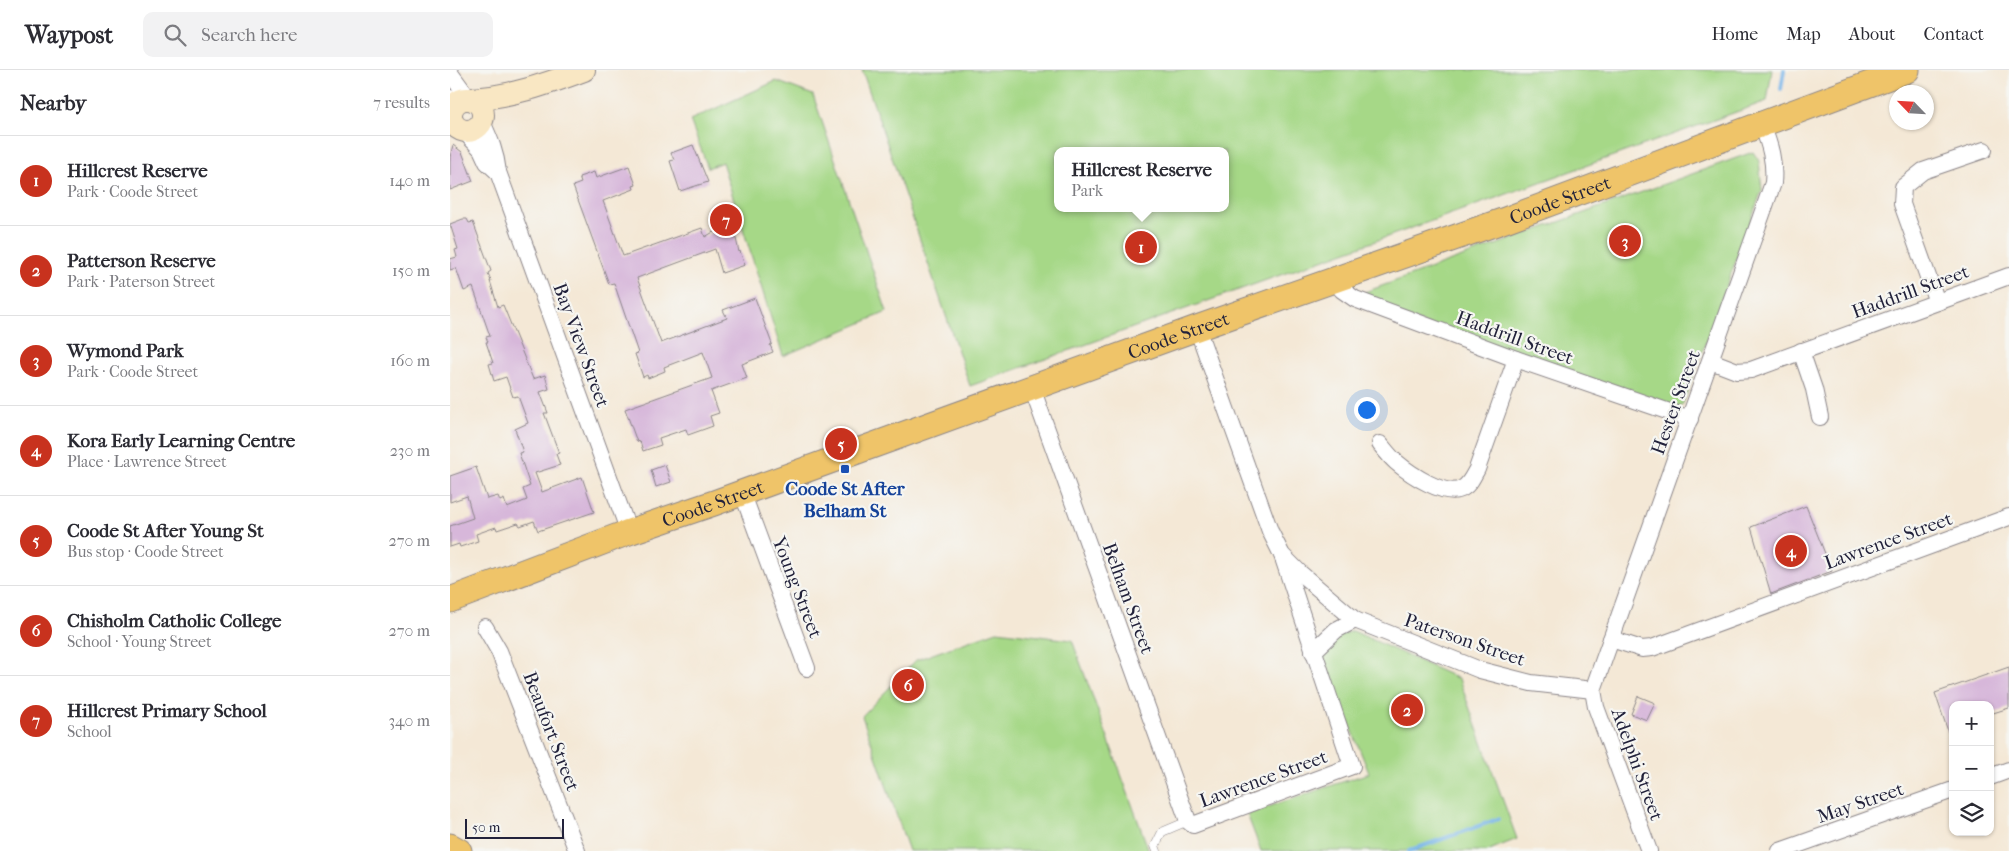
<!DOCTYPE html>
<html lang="en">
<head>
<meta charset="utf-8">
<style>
	body { margin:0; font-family:"IM FELL French Canon",serif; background:#f2f2f3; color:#2b2b33 }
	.controls { position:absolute; right:15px; bottom:15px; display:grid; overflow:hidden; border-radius:10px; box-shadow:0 1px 4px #0004 }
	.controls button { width:45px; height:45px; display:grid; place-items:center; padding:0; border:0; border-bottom:1px solid #e1e1e2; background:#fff; color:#2b2b33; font:25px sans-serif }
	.compass { position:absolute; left:1439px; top:15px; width:45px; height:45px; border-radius:50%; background:#fff; box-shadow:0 1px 4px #0004; rotate:295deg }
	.scale { position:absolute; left:15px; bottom:12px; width:99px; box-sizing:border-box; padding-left:5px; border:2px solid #22223b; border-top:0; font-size:14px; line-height:18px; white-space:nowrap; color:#22223b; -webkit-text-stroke:4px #f6f6f2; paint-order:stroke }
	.you { position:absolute; left:916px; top:339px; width:18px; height:18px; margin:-12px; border:4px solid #fff; border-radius:50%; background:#1a73e8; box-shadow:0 0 0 8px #1a73e833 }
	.badge { display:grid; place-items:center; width:32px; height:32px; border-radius:50%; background:#c8321e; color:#fff; font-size:16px; font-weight:700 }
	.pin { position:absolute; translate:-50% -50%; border:2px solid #fff; box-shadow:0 1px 5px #0006 }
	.popup { position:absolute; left:604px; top:77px; width:175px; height:65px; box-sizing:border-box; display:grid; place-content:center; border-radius:10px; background:#fff; filter:drop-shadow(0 1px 4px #0005); font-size:16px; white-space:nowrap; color:#7c7c81 }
	.popup b { font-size:19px; color:#2b2b33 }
	.popup::after { content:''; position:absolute; left:50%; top:100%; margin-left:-10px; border:10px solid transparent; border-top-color:#fff }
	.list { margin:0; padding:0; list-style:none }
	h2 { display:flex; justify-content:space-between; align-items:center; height:65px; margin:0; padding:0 20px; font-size:21px }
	h2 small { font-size:16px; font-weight:400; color:#7c7c81 }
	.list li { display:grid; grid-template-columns:32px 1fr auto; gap:15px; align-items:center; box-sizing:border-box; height:90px; padding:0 20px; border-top:1px solid #e1e1e2 }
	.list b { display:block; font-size:19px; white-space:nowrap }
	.list p { margin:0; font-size:16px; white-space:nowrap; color:#7c7c81 }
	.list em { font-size:16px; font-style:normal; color:#7c7c81 }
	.icon { flex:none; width:28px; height:28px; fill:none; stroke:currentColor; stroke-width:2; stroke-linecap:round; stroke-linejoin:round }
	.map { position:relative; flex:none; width:1559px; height:781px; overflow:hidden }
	header { display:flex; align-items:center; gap:30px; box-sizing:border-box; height:70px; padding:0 25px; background:#fff; border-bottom:1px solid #e1e1e2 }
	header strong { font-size:24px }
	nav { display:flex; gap:28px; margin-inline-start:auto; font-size:18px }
	.search { width:350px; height:45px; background:#f2f2f3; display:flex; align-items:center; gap:12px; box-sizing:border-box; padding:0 18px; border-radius:10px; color:#7c7c81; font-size:19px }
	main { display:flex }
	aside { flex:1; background:#fff }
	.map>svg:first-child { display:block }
	.green { fill:#a6d887; stroke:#647d61; fill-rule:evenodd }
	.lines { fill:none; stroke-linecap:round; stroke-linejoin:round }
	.stream { stroke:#75b4e9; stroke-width:4 }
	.building { fill:#d7b7da }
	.lane-casing { stroke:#8b8588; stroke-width:9 }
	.street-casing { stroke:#8b8588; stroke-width:18 }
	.secondary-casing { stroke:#8b8588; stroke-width:24 }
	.primary-casing { stroke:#8b8588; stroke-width:27 }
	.lane { stroke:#fff; stroke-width:8 }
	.street { stroke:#fff; stroke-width:16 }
	.secondary { stroke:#f9e7c3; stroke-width:22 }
	.primary { stroke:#efc469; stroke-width:25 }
	.transit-dot { fill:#1a4fb4; stroke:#f6f6f2; stroke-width:2 }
	.labels { text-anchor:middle; stroke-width:4.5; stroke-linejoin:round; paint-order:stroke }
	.street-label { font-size:19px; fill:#22223b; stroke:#f6f6f2 }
	.transit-label { font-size:19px; font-weight:bold; fill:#164399; stroke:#f6f6f2 }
</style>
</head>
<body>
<header>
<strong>Waypost</strong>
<div class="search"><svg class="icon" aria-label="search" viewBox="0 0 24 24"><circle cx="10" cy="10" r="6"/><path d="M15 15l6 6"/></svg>Search here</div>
<nav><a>Home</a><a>Map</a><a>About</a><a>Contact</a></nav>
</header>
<main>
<aside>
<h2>Nearby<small>7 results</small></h2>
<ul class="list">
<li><span class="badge">1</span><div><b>Hillcrest Reserve</b><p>Park · Coode Street</p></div><em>140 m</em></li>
<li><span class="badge">2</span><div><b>Patterson Reserve</b><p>Park · Paterson Street</p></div><em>150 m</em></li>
<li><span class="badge">3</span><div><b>Wymond Park</b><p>Park · Coode Street</p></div><em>160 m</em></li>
<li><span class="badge">4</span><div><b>Kora Early Learning Centre</b><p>Place · Lawrence Street</p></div><em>230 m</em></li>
<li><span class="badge">5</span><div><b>Coode St After Young St</b><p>Bus stop · Coode Street</p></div><em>270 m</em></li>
<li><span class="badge">6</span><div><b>Chisholm Catholic College</b><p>School · Young Street</p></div><em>270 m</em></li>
<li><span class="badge">7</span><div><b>Hillcrest Primary School</b><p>School</p></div><em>340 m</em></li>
</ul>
</aside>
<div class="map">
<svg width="1559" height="781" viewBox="0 0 1559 781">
	<rect width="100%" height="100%" fill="#f6f6f2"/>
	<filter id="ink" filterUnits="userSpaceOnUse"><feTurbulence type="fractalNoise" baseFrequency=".02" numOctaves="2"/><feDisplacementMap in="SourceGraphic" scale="10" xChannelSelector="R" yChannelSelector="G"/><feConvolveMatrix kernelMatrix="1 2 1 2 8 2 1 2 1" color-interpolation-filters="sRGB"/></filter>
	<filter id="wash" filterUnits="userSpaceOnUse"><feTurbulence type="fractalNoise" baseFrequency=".0096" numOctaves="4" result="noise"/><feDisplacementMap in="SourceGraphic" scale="20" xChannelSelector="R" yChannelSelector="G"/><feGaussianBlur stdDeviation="1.12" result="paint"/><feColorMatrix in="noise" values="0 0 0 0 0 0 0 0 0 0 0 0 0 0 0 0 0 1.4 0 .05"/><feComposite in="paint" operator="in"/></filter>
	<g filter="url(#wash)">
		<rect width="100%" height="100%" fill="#f4e8d6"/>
		<g class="green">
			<path d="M412,0H1322L1317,31L520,316ZM607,81H775V138H607Z"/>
			<polygon points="326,11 363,25 437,242 333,286 272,92 258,98 240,50"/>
			<polygon points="1303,82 1309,91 1312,120 1232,336 1216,339 916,233 915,222"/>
			<polygon points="547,561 622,570 699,781 459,781 412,646 466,590"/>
			<polygon points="903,561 1009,609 1067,769 1037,781 811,781 797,744 919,703 872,585 884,567"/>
		</g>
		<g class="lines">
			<g class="stream">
				<polyline points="1331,19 1334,0"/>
				<polyline points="959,781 1048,749"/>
			</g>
		</g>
		<g id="blocks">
			<g class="building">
				<polygon points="3,75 12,82 23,111 0,120 0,87"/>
				<polygon points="243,75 258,112 230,121 220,91 224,90 221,83"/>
				<polygon points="179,96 186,115 183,116 184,119 153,131 173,186 252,158 255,167 282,151 289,182 290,181 295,195 272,203 265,179 187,208 211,273 277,248 273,240 305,228 322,274 320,275 323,282 292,294 297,308 261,321 269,343 260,346 263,356 238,365 236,359 209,368 211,375 193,381 190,371 187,372 175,339 262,308 253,282 214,297 215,301 198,308 197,305 193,307 185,284 188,283 164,213 159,214 123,116 131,113 129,107 144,102 146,108"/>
				<polygon points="13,149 17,149 19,153 23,152 41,201 38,203 41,211 40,211 48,237 53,235 83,309 95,305 99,319 90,322 98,343 94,343 109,383 106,384 110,395 85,403 92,422 132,407 144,442 88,461 84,451 70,456 68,453 47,460 46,457 26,464 28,471 10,477 9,474 0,477 0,456 23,448 17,426 0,432 0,406 26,397 37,429 48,426 50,431 54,429 57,438 77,430 73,419 80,416 69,383 73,382 65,359 78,353 68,326 63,327 56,307 44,311 39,294 43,293 36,272 38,272 36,267 40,266 23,217 14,221 6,198 0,200 0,189 7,187 5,180 8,179 0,154"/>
				<polygon points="215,395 221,412 206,417 201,400"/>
				<polygon points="1356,436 1382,501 1321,524 1301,457"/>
				<polygon points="1559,597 1559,638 1540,644 1540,635 1503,635 1503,669 1501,670 1485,623"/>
				<polygon points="1188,626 1205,633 1197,650 1181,644"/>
			</g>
		</g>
	</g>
	<g filter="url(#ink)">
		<use href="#blocks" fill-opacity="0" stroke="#8b8588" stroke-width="1"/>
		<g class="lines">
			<defs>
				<polyline id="lane" points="707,781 705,776 712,762 738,751"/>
				<g id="street">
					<polyline points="0,3 19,29"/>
					<polyline points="0,28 4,35"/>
					<path d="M32,52C40,69 46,83 48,102L179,462"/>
					<polyline points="14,61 31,79 37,92 48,102"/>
					<polyline points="884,210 892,220 905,229 1066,289 1240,349"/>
					<polyline points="1487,232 1452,134 1453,117 1473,101 1534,80"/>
					<polyline points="747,258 820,461 832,485 850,503 905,550 1030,600 1081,613 1143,620"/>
					<polyline points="1351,281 1364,319 1370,347"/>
					<polyline points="1261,291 1287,301 1301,300 1559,206"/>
					<polyline points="582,318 738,751 743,755 902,696 832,485"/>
					<path d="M930,374C935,380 940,387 946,392C959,403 996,429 1013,418C1020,414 1023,406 1027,399L1066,289"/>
					<polyline points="292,422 357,598"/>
					<polyline points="35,557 49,581 127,781"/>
					<polyline points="1161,569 1192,579 1202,578 1559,447"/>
					<polyline points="863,582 886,560 905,550"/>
					<polyline points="1540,707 1559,700"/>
					<path d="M1199,781L1146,637L1143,620L1323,113C1325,92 1320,75 1312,55"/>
					<polyline points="1330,781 1503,720"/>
				</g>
				<g id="secondary">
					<circle cx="17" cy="45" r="16"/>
					<path d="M21,29C60,27 97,14 134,0"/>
				</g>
				<g id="primary">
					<path id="s1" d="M0,530L179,462L264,433L747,258L1055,150L1457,0"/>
					<polyline points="0,776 9,781"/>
				</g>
			</defs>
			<use href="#lane" class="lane-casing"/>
			<use href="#street" class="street-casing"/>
			<use href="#secondary" class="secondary-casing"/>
			<use href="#primary" class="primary-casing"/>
			<use href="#lane" class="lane"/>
			<use href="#street" class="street"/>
			<use href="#secondary" class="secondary"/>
			<use href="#primary" class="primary"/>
		</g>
	</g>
	<rect class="transit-dot" x="390" y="394" width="10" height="10" rx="2.5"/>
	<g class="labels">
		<g class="street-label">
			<text dy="7" stroke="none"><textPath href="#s1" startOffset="1180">Coode Street</textPath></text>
			<text transform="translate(1460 221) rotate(-20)" y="7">Haddrill Street</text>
			<text dy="7" stroke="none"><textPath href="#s1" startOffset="775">Coode Street</textPath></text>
			<text transform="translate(1065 267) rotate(20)" y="7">Haddrill Street</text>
			<text transform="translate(132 275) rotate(70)" y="7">Bay View Street</text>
			<text transform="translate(1225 332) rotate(-70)" y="7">Hester Street</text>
			<text dy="7" stroke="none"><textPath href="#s1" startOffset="280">Coode Street</textPath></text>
			<text transform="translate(1438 470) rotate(-20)" y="7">Lawrence Street</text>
			<text transform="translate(348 517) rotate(69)" y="7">Young Street</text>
			<text transform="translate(679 528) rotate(70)" y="7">Belham Street</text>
			<text transform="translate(1015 569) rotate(19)" y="7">Paterson Street</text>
			<text transform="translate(102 661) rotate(69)" y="7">Beaufort Street</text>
			<text transform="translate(1188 694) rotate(70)" y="7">Adelphi Street</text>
			<text transform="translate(813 708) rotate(-20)" y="7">Lawrence Street</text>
			<text transform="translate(1410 732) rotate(-19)" y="7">May Street</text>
		</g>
		<g class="transit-label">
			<text x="395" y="425">Coode St After<tspan x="395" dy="22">Belham St</tspan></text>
		</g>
	</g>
</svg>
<div class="controls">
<button>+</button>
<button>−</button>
<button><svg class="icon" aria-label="layers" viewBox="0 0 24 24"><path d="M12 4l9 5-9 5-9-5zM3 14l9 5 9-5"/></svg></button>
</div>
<svg class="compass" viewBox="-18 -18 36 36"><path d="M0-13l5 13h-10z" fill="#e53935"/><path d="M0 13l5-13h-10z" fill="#7c7c81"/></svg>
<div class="scale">50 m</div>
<div class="you"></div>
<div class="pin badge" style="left:691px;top:177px">1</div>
<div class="popup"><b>Hillcrest Reserve</b>Park</div>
<div class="pin badge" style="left:957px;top:640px">2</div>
<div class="pin badge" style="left:1175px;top:171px">3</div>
<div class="pin badge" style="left:1341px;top:481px">4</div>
<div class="pin badge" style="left:391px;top:374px">5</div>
<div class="pin badge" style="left:458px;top:615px">6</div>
<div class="pin badge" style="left:276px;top:150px">7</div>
</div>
</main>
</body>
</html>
